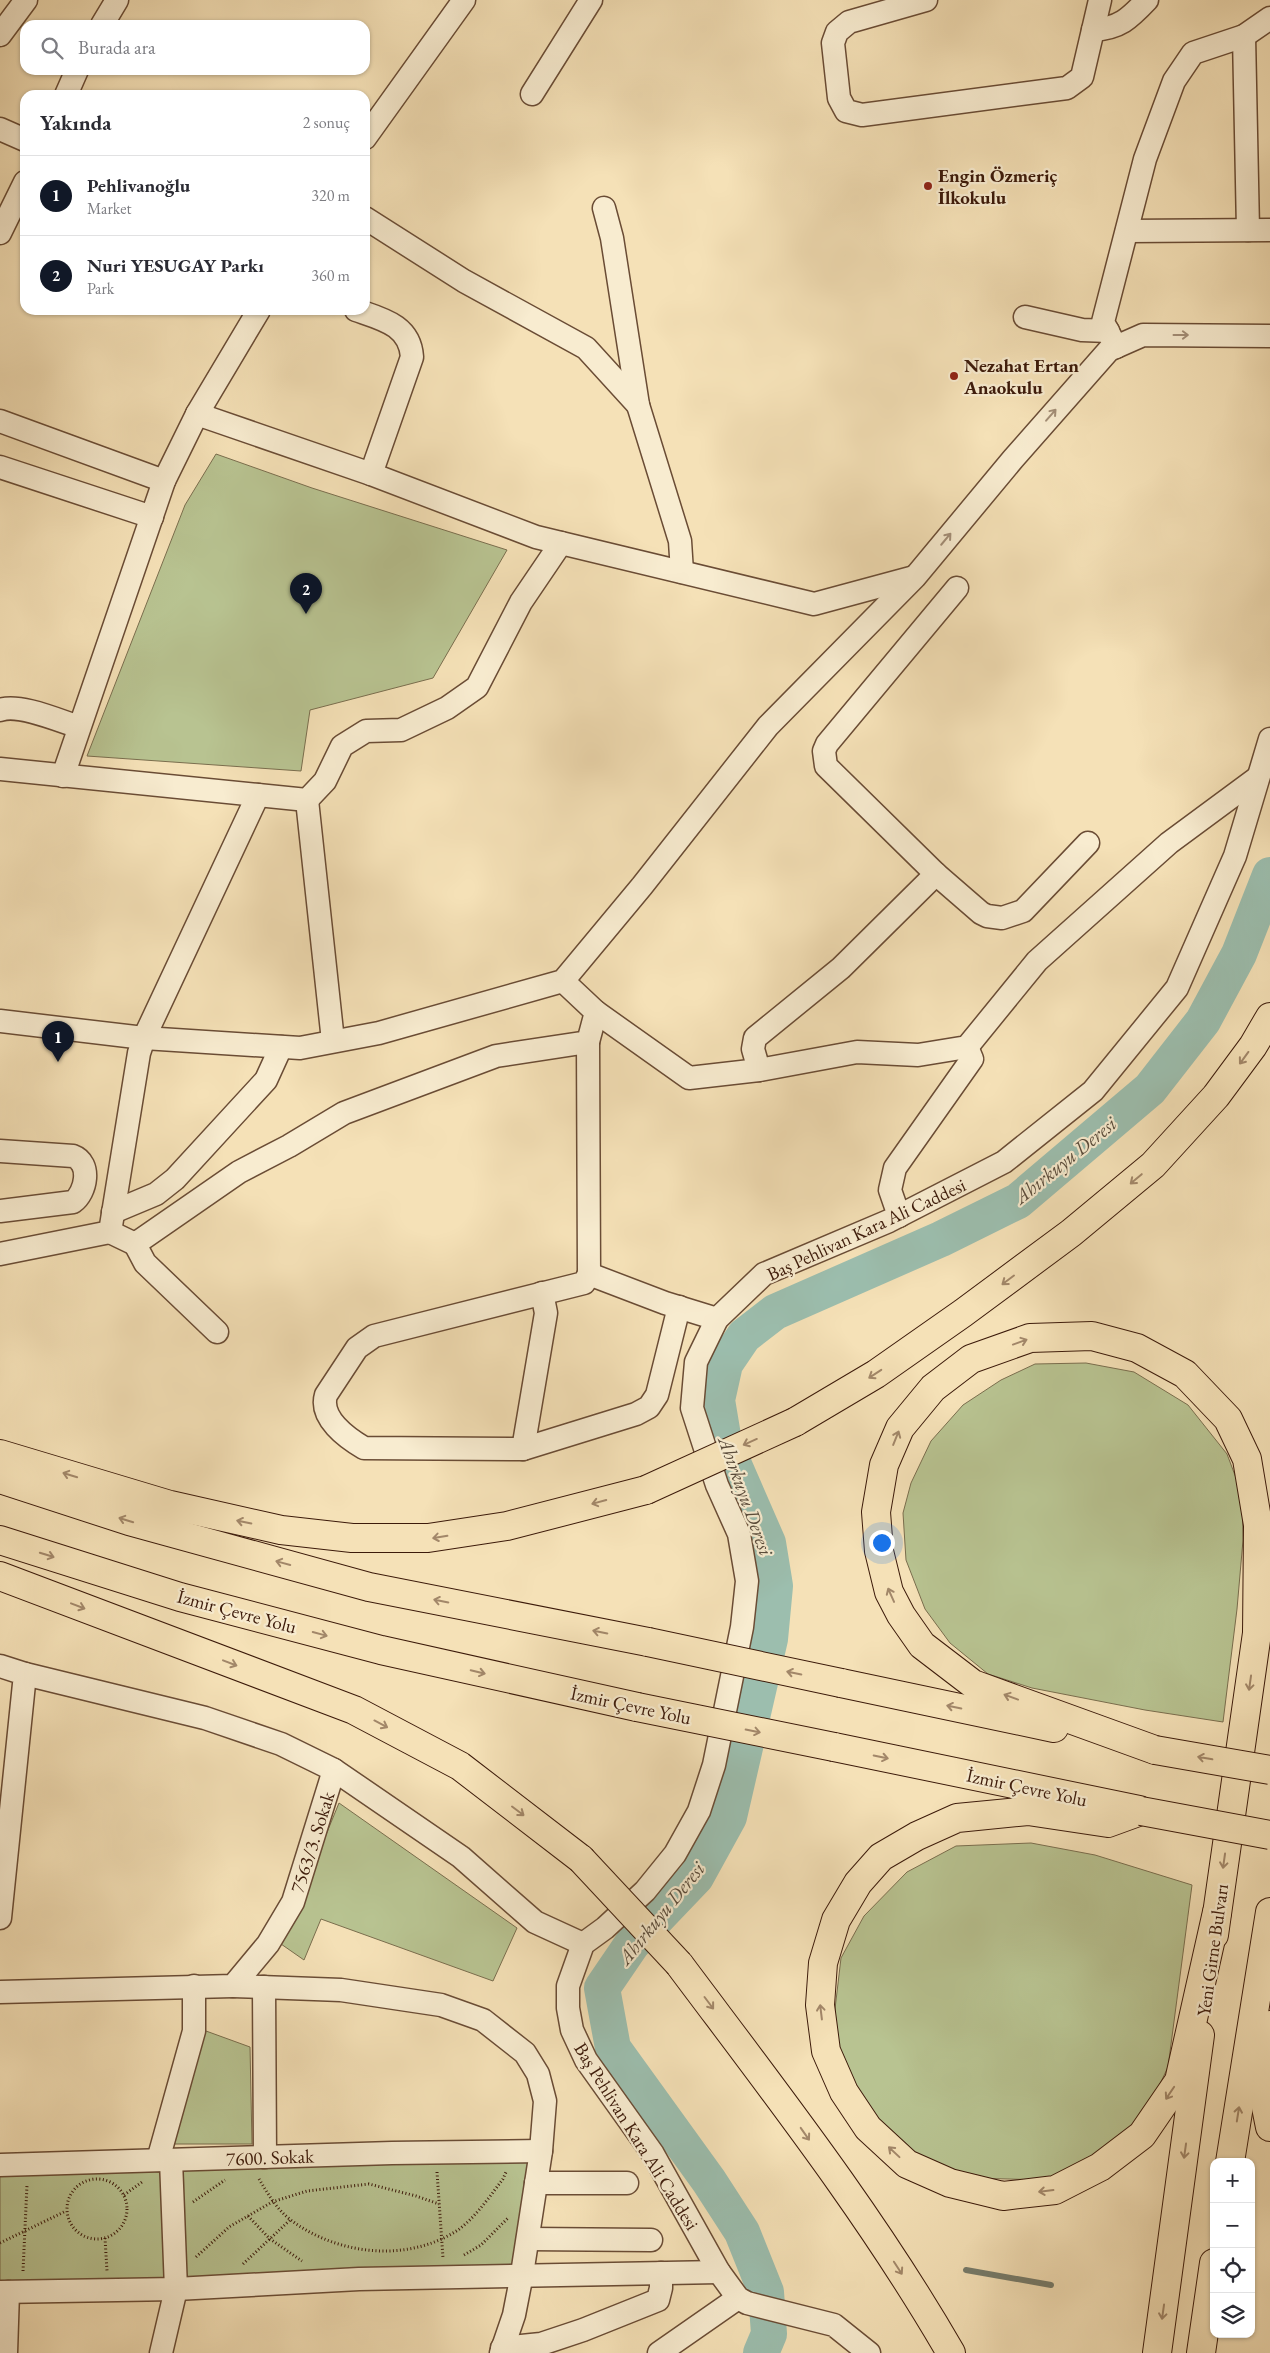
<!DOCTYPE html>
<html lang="tr">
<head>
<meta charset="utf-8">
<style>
	body { margin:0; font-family:"EB Garamond",serif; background:#f2f2f3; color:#2b2b33 }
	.controls { position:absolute; right:15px; bottom:15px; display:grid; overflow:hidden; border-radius:10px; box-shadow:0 1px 4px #0004 }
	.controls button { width:45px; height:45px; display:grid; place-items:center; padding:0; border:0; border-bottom:1px solid #e1e1e2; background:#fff; color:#2b2b33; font:25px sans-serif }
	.you { position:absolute; left:881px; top:1542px; width:18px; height:18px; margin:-12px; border:4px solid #fff; border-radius:50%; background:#1a73e8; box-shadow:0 0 0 8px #1a73e833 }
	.badge { display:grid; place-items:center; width:32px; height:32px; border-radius:50%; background:#111827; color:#fff; font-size:16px; font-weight:700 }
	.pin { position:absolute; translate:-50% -41px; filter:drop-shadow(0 1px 2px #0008) }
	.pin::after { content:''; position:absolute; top:26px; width:18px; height:15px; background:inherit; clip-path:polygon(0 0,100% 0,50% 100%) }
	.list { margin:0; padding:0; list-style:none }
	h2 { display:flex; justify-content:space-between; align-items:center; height:65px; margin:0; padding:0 20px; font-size:21px }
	h2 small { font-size:16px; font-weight:400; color:#7c7c81 }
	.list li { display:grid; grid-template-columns:32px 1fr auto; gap:15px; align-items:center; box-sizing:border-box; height:80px; padding:0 20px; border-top:1px solid #e1e1e2 }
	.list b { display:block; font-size:19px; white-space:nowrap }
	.list p { margin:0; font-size:16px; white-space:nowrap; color:#7c7c81 }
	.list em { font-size:16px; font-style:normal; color:#7c7c81 }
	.icon { flex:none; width:28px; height:28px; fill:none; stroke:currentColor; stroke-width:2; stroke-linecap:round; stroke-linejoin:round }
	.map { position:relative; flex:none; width:1270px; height:2353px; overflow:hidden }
	.search { position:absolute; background:#fff; box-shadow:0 1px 4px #0004; left:20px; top:20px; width:350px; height:55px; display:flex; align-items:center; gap:12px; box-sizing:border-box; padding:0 18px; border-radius:15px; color:#7c7c81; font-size:19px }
	.panel { position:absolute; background:#fff; box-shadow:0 1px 4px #0004; left:20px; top:90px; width:350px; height:225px; border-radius:15px }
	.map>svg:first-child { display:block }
	.green { fill:#b8c391; stroke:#7a6e4e }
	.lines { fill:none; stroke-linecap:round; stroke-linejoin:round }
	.stream { stroke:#767c6c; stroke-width:6 }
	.river { stroke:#9cbeae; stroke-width:36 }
	.minor-casing { stroke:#6a4c35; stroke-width:25 }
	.major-casing { stroke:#3c1a0a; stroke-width:30 }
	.highway-casing { stroke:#3c1a0a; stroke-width:30 }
	.path { stroke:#3c1a0a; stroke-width:3; stroke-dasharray:1 2.5; stroke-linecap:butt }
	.minor { stroke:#f8ecd0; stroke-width:22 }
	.major { stroke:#f5e1b7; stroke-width:28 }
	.highway { stroke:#f5e1b7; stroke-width:28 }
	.highway-bridge-casing { stroke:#3c1a0a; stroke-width:30; stroke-linecap:butt }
	.highway-bridge { stroke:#f5e1b7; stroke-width:28 }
	.oneway { stroke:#a38e77 }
	.oneway2 { stroke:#a28769 }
	.poi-dot { fill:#8f2418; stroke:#f8ecd0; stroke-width:2 }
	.labels { text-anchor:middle; stroke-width:4.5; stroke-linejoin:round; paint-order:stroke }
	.poi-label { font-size:19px; font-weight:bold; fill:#3c1a0a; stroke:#f8ecd0; text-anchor:start }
	.street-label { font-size:19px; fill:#3c1a0a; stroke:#f8ecd0 }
	.water-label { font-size:20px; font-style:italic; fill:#594b3b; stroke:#f8ecd0 }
</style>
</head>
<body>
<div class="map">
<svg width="1270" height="2353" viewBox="0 0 1270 2353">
	<rect width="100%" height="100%" fill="#f5e1b7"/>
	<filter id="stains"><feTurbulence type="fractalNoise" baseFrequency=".004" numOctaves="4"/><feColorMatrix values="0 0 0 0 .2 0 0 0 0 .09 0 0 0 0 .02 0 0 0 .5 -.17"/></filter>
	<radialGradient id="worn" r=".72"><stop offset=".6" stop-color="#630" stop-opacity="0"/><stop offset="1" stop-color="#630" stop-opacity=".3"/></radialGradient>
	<g class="green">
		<polygon points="216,454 312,488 507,550 433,678 310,710 301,771 87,756 185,505"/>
		<polygon points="1086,1363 1134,1372 1188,1405 1227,1454 1242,1494 1243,1540 1237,1609 1223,1722 1145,1710 1032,1688 988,1674 950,1643 925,1609 906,1560 903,1513 911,1483 931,1441 963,1405 1001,1380 1035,1364"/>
		<polygon points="339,1803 517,1928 493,1981 321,1919 304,1960 281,1944"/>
		<polygon points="1031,1843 1095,1855 1192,1885 1168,2067 1148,2109 1115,2146 1045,2180 971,2178 910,2153 877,2117 839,2062 835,2009 841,1958 864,1916 907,1872 956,1846"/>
		<polygon points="206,2031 250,2047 252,2144 163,2144"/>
		<polygon points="530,2156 514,2279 0,2292 0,2168"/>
	</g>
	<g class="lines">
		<polyline class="stream" points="966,2270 1051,2285"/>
		<polyline class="river" points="761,2353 769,2334 766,2292 742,2232 709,2181 613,2048 602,1988 632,1944 696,1877 729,1817 770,1639 775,1586 768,1543 724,1442 717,1400 725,1364 744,1336 775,1312 941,1239 1018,1201 1150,1089 1203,1021 1239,954 1270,875"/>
		<defs>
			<g id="minor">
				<polyline points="926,0 849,22 837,32 833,43 839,98 846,111 862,115 1067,88 1082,77 1100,0"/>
				<polyline points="102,25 117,0"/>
				<path d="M1093,30C1120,28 1129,19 1147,0"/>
				<polyline points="0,35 26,0"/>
				<polyline points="1244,36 1248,230"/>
				<polyline points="532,94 591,0"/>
				<polyline points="66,95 77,70"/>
				<polyline points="0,129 25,140"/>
				<polyline points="365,138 464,0"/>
				<polyline points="604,208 612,238 638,405 680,541 682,572"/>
				<polyline points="365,218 464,281 586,348 638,405"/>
				<polyline points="1127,231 1270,230"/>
				<polyline points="0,233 25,182"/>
				<path d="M356,310C382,319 410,325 412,357L371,474"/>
				<polyline points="1025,317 1082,330 1108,331"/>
				<polyline points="1116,347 1103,322 1145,159 1174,81 1193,53 1244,36 1270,18"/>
				<polyline points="197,414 371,474 536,537 814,604 914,577"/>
				<polyline points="0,421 164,481"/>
				<polyline points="0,467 152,517"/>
				<polyline points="957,588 827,744 824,751 826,766 936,874 981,913 987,916 1002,918 1023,911 1088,843"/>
				<path d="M0,710C19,703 60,721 79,727"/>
				<polyline points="0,769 307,800 325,781 342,746 366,731 401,730 447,708 477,687 521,602 561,543"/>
				<polyline points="63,776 164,481 197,414 259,310"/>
				<polyline points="307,800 333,1041"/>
				<polyline points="596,1012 689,1078 759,1070 857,1052 918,1055 967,1047 1037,961 1169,843 1257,778"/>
				<polyline points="0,1021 144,1038 300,1048 379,1033 563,981 642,886 768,726 915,577 1013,459 1109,350 1143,335 1270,336"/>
				<polyline points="588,1042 589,1274 665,1303 717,1319"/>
				<polyline points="759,1070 753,1049 755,1038 841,968 936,874"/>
				<path d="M0,1151L73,1156C92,1163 86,1193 73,1202L0,1211"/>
				<polyline points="113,1212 156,1194 175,1179 266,1080 281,1047"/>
				<polyline points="899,1216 890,1190 895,1168 972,1059 967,1047"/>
				<polyline points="110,1232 135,1244 239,1172 289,1146 344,1113 496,1056 588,1042 596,1012 563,981"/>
				<polyline points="135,1244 145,1263 217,1332"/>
				<polyline points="0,1254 110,1232 139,1053 144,1038 258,795"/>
				<path d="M589,1274L584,1283L374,1336L357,1348L326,1395C319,1418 347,1438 364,1448L523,1449L636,1414L649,1407L657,1395L679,1307"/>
				<polyline points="523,1449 546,1313 542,1293"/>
				<polyline points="0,1666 25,1674 0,1918"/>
				<polyline points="334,1770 461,1857 535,1922 583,1944"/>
				<polyline points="233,1986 341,1990 441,2005 483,2020 525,2053 538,2074 545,2101 541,2151 522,2274 514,2315 501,2353"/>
				<polyline points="264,1987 265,2157"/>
				<polyline points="0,1992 233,1986 268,1944 293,1902 334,1770 281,1744 205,1718 25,1674"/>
				<polyline points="158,2160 194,2031 194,1986"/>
				<polyline points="0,2165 392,2153 541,2151"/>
				<polyline points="536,2183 627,2183"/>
				<polyline points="528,2239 651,2240"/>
				<polyline points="0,2292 176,2289 359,2279 719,2272"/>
				<polyline points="502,2348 541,2344 583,2330 658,2300 661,2288 661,2273"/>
				<polyline points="6,2353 8,2292"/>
				<polyline points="161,2353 176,2289 171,2160"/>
				<polyline points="659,2353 738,2298"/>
				<polyline points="869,2353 834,2325 747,2303 738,2298 719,2272 653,2154 586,2060 572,2030 568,2008 568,1986 583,1944 605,1928 645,1891 675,1854 699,1811 714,1765 742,1627 747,1581 739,1534 717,1485 692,1408 696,1362 717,1319 764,1274 889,1221 1004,1162 1093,1091 1177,988 1235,856 1270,739"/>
			</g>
			<g id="major">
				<polyline points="1214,1935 1260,1612"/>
				<polyline points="1230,2162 1270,1912"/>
				<polyline points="1157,2353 1200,2035"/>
				<polyline points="1201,2353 1214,2263"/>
			</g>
			<g id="highway">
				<polyline points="795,1422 876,1374 963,1313 1071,1233 1153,1165 1216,1096 1253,1046 1270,1017"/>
				<polyline points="0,1454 170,1505 281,1530 352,1538 428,1538 507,1526 646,1490"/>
				<polyline points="0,1479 129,1521 369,1587 648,1642"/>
				<polyline points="0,1540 180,1597 381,1650 637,1707"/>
				<polyline points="0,1576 354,1710 460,1766 581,1859"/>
				<polyline points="841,1683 1054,1728"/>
				<polyline points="834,1747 1139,1810"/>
				<polyline points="1155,1750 973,1684 922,1645 901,1615 889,1592 879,1551 876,1512 884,1465 900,1428 933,1388 971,1359 1030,1338 1092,1336 1137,1348 1185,1374 1228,1419 1247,1459 1258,1525 1257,1635"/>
				<polyline points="1141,1811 1108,1823 1028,1811 957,1818 917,1836 881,1857 858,1883 836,1920 823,1963 820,2005 826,2051 844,2092 868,2128 907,2164 950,2183 1003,2196 1055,2190 1100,2167 1142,2135 1179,2081 1217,1912"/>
				<path d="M679,1964C774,2091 872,2216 951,2353"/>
				<polyline points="1270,2025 1266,2107 1270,2127"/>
			</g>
		</defs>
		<use href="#minor" class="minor-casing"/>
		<use href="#major" class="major-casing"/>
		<use href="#highway" class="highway-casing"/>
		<g class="path">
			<polyline points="437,2172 443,2258"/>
			<circle cx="97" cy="2209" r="30"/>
			<path d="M259,2179C268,2194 277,2210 292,2221C339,2255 407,2263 458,2230C476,2217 490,2196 503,2179L506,2172"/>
			<polyline points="124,2195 142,2182"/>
			<polyline points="193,2202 225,2180"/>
			<polyline points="248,2216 270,2239 302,2261"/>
			<polyline points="105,2238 107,2271"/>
			<polyline points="0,2243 66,2211"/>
			<polyline points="464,2255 481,2245 509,2217"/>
			<polyline points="196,2257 229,2227 272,2202 307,2191 369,2184 416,2196 439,2204"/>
			<polyline points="243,2264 290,2220"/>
			<polyline points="23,2271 27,2185"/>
		</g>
		<use href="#minor" class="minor"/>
		<use href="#major" class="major"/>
		<use href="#highway" class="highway"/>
		<defs>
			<g id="highway-bridge">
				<polyline points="646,1490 795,1422"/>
				<polyline points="648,1642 841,1683"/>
				<polyline points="637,1707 834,1747"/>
				<polyline points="1155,1750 1270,1770"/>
				<polyline points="1141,1811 1270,1835"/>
				<polyline points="581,1859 679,1964"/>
			</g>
		</defs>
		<use href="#highway-bridge" class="highway-bridge-casing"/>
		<use href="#highway-bridge" class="highway-bridge"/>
	</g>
	<defs><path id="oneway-shaft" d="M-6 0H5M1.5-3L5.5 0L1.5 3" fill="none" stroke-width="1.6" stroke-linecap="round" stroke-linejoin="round" transform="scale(1.25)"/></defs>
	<g class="oneway">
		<use href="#oneway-shaft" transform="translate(1181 335)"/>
		<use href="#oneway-shaft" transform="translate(1051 415) rotate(-49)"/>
		<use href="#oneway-shaft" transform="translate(946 539) rotate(-50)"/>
	</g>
	<g class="oneway2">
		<use href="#oneway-shaft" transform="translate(1244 1058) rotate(126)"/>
		<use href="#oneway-shaft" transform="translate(1136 1179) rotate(140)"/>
		<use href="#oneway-shaft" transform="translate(1008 1280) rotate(143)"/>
		<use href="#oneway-shaft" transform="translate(1020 1342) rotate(-20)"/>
		<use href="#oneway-shaft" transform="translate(875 1374) rotate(147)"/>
		<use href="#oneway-shaft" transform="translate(896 1438) rotate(-68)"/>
		<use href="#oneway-shaft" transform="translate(750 1442) rotate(156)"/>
		<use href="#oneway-shaft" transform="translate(70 1475) rotate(-163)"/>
		<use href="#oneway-shaft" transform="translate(599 1502) rotate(165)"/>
		<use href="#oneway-shaft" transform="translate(126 1520) rotate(-163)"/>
		<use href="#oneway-shaft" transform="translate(244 1522) rotate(-168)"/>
		<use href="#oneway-shaft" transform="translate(440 1537) rotate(171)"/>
		<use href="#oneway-shaft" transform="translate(47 1555) rotate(17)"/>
		<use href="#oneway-shaft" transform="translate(283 1563) rotate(-165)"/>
		<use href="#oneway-shaft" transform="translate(891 1595) rotate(-114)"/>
		<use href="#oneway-shaft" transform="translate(441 1601) rotate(-169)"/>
		<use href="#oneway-shaft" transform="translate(78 1606) rotate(21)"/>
		<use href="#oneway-shaft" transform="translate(600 1632) rotate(-169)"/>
		<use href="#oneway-shaft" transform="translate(320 1634) rotate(15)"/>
		<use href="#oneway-shaft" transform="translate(230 1663) rotate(21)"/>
		<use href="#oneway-shaft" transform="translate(478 1672) rotate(13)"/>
		<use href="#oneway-shaft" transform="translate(794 1673) rotate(-168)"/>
		<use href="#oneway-shaft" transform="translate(1250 1683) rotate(98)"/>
		<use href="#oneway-shaft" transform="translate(1011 1697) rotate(-160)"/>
		<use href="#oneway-shaft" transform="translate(954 1707) rotate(-168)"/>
		<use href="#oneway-shaft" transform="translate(381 1724) rotate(28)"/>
		<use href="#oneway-shaft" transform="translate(753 1731) rotate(11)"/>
		<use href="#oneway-shaft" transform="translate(881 1757) rotate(12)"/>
		<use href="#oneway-shaft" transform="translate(1205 1758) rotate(-170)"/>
		<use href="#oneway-shaft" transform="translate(518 1811) rotate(37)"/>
		<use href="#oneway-shaft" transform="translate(1224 1861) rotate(98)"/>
		<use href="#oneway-shaft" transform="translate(709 2003) rotate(53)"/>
		<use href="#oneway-shaft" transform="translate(821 2012) rotate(-97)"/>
		<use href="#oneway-shaft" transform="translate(1170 2093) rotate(124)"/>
		<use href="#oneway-shaft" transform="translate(1238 2114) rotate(-81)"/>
		<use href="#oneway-shaft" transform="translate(805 2134) rotate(55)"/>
		<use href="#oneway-shaft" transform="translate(1185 2151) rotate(98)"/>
		<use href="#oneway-shaft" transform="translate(894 2152) rotate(-137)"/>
		<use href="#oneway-shaft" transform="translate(1046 2191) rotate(173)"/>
		<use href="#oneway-shaft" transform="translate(898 2268) rotate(57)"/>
		<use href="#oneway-shaft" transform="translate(1163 2312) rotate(98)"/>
	</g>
	<g class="poi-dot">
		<circle cx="928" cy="186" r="5"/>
		<circle cx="954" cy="376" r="5"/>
	</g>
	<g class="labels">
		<g class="poi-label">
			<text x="938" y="182">Engin Özmeriç<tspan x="938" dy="22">İlkokulu</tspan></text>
			<text x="964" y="372">Nezahat Ertan<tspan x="964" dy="22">Anaokulu</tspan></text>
		</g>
		<g class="street-label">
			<text transform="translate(866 1229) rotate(-25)" y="7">Baş Pehlivan Kara Ali Caddesi</text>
			<text transform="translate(237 1611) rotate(15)" y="7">İzmir Çevre Yolu</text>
			<text transform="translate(631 1705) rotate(12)" y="7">İzmir Çevre Yolu</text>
			<text transform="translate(1027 1787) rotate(12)" y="7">İzmir Çevre Yolu</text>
			<text transform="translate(312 1842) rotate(-72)" y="7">7563/3. Sokak</text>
			<text transform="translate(1212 1950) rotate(-82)" y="7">Yeni Girne Bulvarı</text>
			<text transform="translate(637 2136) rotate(58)" y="7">Baş Pehlivan Kara Ali Caddesi</text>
			<text transform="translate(270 2157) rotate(-2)" y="7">7600. Sokak</text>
		</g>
		<g class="water-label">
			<text transform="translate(1065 1160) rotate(-39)" y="7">Ahırkuyu Deresi</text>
			<text transform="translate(746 1496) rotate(70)" y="7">Ahırkuyu Deresi</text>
			<text transform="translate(661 1913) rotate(-51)" y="7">Ahırkuyu Deresi</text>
		</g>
	</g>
	<rect width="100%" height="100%" filter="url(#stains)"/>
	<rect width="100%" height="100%" fill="url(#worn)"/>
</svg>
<div class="controls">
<button>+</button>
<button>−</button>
<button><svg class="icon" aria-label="locate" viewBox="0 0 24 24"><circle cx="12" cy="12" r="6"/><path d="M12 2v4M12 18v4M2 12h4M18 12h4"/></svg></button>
<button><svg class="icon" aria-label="layers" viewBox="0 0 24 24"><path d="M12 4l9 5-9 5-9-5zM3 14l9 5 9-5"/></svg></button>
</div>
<div class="you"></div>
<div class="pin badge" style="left:58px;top:1062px">1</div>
<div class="pin badge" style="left:306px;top:614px">2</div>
<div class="search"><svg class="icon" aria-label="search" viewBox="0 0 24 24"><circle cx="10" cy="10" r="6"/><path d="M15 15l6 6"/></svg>Burada ara</div>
<section class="panel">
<h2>Yakında<small>2 sonuç</small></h2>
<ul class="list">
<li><span class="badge">1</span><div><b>Pehlivanoğlu</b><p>Market</p></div><em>320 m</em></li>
<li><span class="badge">2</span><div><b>Nuri YESUGAY Parkı</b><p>Park</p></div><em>360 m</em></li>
</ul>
</section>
</div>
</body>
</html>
